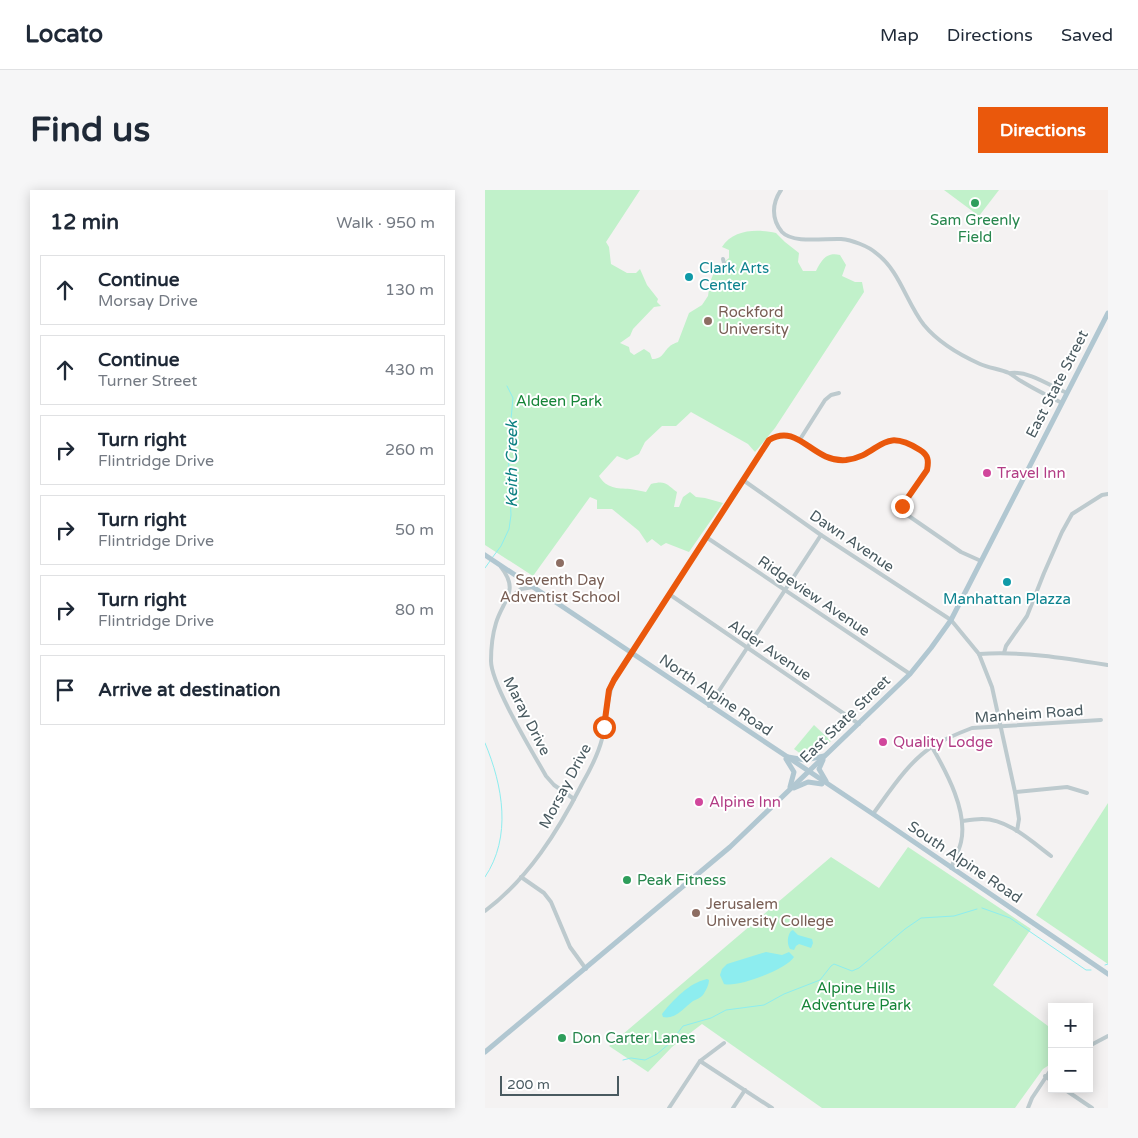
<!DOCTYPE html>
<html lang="en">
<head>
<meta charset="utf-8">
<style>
	body { margin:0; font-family:"Varela Round",sans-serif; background:#f6f6f7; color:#1f2937 }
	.controls { position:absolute; right:15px; bottom:15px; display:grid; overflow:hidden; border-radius:0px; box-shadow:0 2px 12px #0003 }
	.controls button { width:45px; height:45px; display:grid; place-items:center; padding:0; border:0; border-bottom:1px solid #e0e1e3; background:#fff; color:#1f2937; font:25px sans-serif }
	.scale { position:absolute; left:15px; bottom:12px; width:119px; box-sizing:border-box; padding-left:5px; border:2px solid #495a60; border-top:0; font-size:14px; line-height:18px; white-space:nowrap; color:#495a60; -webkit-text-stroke:4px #fff; paint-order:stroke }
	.stop { position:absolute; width:15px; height:15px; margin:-11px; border:4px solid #ea580c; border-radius:50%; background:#fff }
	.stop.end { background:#ea580c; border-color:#fff; box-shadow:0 1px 5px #0008 }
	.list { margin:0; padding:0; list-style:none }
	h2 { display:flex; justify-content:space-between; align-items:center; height:65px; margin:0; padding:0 20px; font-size:21px }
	h2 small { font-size:16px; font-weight:400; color:#747a83 }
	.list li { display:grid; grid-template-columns:32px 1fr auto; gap:15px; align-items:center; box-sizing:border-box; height:70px; margin:0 10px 10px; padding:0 10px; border:1px solid #e0e1e3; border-radius:0px }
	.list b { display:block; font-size:19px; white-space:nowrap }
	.list p { margin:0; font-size:16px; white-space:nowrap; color:#747a83 }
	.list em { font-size:16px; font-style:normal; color:#747a83 }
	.icon { flex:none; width:28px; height:28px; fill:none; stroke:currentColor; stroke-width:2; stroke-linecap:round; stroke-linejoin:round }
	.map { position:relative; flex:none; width:623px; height:918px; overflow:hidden; border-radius:0px }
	header { display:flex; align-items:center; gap:30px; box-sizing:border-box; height:70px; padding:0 25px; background:#fff; border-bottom:1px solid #e0e1e3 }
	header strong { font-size:24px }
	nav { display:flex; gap:28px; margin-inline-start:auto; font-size:18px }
	.intro { display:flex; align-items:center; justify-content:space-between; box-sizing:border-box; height:120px; padding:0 30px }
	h1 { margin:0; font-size:35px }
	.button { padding:12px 22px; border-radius:0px; background:#ea580c; color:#fff; font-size:18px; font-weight:700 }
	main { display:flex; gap:30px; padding:0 30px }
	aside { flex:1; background:#fff; border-radius:0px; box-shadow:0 2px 12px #0003 }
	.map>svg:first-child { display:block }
	.green { fill:#c1f1ca }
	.water { fill:#8dedef }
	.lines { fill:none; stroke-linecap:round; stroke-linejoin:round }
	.stream { stroke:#8dedef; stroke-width:1 }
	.minor { stroke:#bdcace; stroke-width:4 }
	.major { stroke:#b1c7d1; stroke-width:5 }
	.route { stroke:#ea580c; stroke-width:6 }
	.leisure-dot { fill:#2e9e5b; stroke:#fff; stroke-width:2 }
	.culture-dot { fill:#0f9aa8; stroke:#fff; stroke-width:2 }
	.education-dot { fill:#8d6e63; stroke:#fff; stroke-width:2 }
	.hotel-dot { fill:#d1479c; stroke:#fff; stroke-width:2 }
	.labels { text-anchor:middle; stroke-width:4; stroke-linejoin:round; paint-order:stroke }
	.leisure-label { font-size:15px; fill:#27864d; stroke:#fff; text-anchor:start }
	.culture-label { font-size:15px; fill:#0d838f; stroke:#fff; text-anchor:start }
	.education-label { font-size:15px; fill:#785e54; stroke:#fff; text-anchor:start }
	.street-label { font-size:15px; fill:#495a60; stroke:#fff }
	.park-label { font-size:15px; fill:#168538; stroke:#fff }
	.hotel-label { font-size:15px; fill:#b23c85; stroke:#fff; text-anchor:start }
	.water-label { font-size:16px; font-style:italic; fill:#0b8082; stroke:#fff }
</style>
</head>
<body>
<header>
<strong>Locato</strong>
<nav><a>Map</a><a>Directions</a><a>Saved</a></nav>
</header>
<div class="intro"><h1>Find us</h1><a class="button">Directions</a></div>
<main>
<aside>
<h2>12 min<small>Walk · 950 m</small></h2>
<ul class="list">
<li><svg class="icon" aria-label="ahead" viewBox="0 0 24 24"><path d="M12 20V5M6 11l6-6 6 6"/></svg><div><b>Continue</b><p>Morsay Drive</p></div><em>130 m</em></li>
<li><svg class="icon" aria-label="ahead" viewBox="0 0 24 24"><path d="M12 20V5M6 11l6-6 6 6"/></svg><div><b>Continue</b><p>Turner Street</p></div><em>430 m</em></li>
<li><svg class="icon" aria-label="right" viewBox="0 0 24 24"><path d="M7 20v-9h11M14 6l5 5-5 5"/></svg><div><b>Turn right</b><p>Flintridge Drive</p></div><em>260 m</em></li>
<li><svg class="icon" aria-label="right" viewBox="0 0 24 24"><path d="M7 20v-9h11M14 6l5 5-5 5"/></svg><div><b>Turn right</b><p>Flintridge Drive</p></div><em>50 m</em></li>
<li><svg class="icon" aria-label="right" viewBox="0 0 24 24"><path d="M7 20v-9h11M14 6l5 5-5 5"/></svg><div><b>Turn right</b><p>Flintridge Drive</p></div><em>80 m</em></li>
<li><svg class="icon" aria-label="arrive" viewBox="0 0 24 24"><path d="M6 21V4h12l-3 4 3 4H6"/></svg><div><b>Arrive at destination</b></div></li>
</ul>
</aside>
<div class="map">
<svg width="623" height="918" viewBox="0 0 623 918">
	<rect width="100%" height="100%" fill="#f4f2f2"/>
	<g class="green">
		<path d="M0,0H155L121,52L124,57L126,74L142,83H151L155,79L162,95L173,109L172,112L176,116L169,117L148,139L145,146L135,153L144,157L145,162L149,165L159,159L165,163L167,169C178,169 178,162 185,156C186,155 192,152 193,152L204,123L217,115L223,106L225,92L230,80L244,68V60L237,57C248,39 273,39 291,43L300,52L314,63L313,72L318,81H331C337,69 342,62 355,65L361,75L357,86L370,92H377L379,102L290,238L270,262L263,254L206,222L191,236H177L160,252L154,264L142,270L132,266L114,286C122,299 132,298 145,299C151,300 156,301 161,302L166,294C181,290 181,294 192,302L189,317H194L198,307L205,302L211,307L220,308L238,313L204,362L181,353L176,356L167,349L162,353L154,341L127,319H112V310L105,307L48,386L0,355Z"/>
		<polygon points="459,0 514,0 494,26"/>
		<polygon points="329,535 346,551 330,566 323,569 309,559"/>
		<polygon points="623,613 623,774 551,725"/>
		<polygon points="423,657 546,739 508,795 567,839 567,873 558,879 530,918 337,918 217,834 187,857 163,882 124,856 346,667 394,698"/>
	</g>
	<g class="water">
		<path d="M308,740L313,745L327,749L328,753L326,758L314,754L311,756L309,760L305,759C302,754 302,746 306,741Z"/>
		<path d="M281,762L297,765L304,762L309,767C302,779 253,798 239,794L235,785L237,779L242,774Z"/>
		<path d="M222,789L224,790C224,795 221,800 218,805C215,808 212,809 208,811C200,817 190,830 178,827L177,824C189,809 204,793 222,789Z"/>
	</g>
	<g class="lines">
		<g class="stream">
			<polyline points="7,368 16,356 24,339 26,325 23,260 28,208 22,196"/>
			<polyline points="0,378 5,371"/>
			<path d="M0,553C18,596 27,647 0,687"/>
			<polyline points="497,718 525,728 601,780 606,780"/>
			<polyline points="620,775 623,774"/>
			<polyline points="138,870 146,868 160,870 172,864 185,853 198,836 226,828 241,820 279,815 299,804 335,790 346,776 349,774 367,781 374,778 420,739 436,728 469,726 492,719"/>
		</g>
		<g class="minor">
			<path d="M296,0C287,13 286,29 297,42C308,54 341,48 356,49C367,50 383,56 391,63C415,81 421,112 439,135C453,152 475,165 495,174C504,178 515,179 524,183C528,185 532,189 536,191C549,199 563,206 577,213"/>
			<polyline points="238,69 239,73"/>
			<path d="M526,183C545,181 565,196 582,203"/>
			<polyline points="314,251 340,210 346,205 354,203"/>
			<polyline points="258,290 336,345 466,430 494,464 507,497 530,602 534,629 532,641"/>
			<polyline points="221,347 425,484"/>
			<path d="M16,377C35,401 18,410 11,433C7,446 6,458 6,471C6,494 48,563 61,586L69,595L89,609"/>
			<polyline points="184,404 374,534"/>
			<polyline points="21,411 36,399 49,397"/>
			<polyline points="519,463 521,456 542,426 559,383 577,342 587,324 617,305 623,304"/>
			<path d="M494,464C538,461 580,468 623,475"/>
			<polyline points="224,516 336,345"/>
			<path d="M447,557C462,583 483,622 476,652C474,661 469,670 466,678"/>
			<polyline points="530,602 582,597 602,603"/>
			<path d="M388,624C405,601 423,572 448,556C461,548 474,543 487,538L616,530"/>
			<path d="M477,631C484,630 490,629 497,629C523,629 546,651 566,666"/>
			<polyline points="36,687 59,703 66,712 85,757 101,779"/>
			<path d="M0,721C43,689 73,641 97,594C105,580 113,565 117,549C122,529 121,509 129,490L284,250C313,232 327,273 361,270C395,267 397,235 435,260C443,266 444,270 442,280L417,316L418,322L476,362L496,371"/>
			<polyline points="604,856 623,846"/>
			<polyline points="215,871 287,918"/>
			<polyline points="560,886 567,891"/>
			<polyline points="579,899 607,918"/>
			<polyline points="184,918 215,871 239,853"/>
			<polyline points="248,918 260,900"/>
			<polyline points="543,918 547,908 567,878"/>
		</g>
		<g class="major">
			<polyline points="0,365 388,624 623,784"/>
			<polyline points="303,567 320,570 339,566"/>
			<polyline points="301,569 309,582 305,597"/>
			<polyline points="338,570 334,579 341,591"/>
			<polyline points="309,598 323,592 337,594"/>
			<polyline points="0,862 245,657 425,484 446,458 466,430 623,123"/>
		</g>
	</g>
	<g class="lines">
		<path class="route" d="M119,537L124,500L129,490L284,250C314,232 327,273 361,270C396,266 395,235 435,260C443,265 444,270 442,280L417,316"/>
	</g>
	<g class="leisure-dot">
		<circle cx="490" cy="13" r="5"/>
		<circle cx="142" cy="690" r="5"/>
		<circle cx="77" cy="848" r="5"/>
	</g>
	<g class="culture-dot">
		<circle cx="204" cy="87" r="5"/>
		<circle cx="522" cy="392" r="5"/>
	</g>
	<g class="education-dot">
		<circle cx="223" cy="131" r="5"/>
		<circle cx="75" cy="373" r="5"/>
		<circle cx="211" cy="723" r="5"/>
	</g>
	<g class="hotel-dot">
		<circle cx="502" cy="283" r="5"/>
		<circle cx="398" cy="552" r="5"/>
		<circle cx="214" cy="612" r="5"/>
	</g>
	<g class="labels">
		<g class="leisure-label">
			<text x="490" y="35" text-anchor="middle">Sam Greenly<tspan x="490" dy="17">Field</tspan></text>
			<text x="152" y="695">Peak Fitness</text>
			<text x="87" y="853">Don Carter Lanes</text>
		</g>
		<g class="culture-label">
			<text x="214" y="83">Clark Arts<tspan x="214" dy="17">Center</tspan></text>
			<text x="522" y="414" text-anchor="middle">Manhattan Plazza</text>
		</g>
		<g class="education-label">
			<text x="233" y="127">Rockford<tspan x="233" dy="17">University</tspan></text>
			<text x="75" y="395" text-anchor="middle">Seventh Day<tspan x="75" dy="17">Adventist School</tspan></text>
			<text x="221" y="719">Jerusalem<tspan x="221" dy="17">University College</tspan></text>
		</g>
		<g class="street-label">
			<text transform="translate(572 194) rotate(-63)" y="5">East State Street</text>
			<text transform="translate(367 351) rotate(34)" y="5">Dawn Avenue</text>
			<text transform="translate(329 406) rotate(34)" y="5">Ridgeview Avenue</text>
			<text transform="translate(285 460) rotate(34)" y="5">Alder Avenue</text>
			<text transform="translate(231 505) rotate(34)" y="5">North Alpine Road</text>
			<text transform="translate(544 524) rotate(-4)" y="5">Manheim Road</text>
			<text transform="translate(42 526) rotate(63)" y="5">Maray Drive</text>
			<text transform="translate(360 529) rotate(-44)" y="5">East State Street</text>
			<text transform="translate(80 596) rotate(-62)" y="5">Morsay Drive</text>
			<text transform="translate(480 672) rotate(34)" y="5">South Alpine Road</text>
		</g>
		<g class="park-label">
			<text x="74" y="216">Aldeen Park</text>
			<text x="371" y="803">Alpine Hills<tspan x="371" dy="17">Adventure Park</tspan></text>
		</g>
		<g class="hotel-label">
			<text x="512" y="288">Travel Inn</text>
			<text x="408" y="557">Quality Lodge</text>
			<text x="224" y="617">Alpine Inn</text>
		</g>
		<g class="water-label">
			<text transform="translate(26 274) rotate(-90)" y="6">Keith Creek</text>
		</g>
	</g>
</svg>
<div class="controls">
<button>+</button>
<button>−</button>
</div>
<div class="scale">200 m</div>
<div class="stop" style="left:119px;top:537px"></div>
<div class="stop end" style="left:417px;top:316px"></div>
</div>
</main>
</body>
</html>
